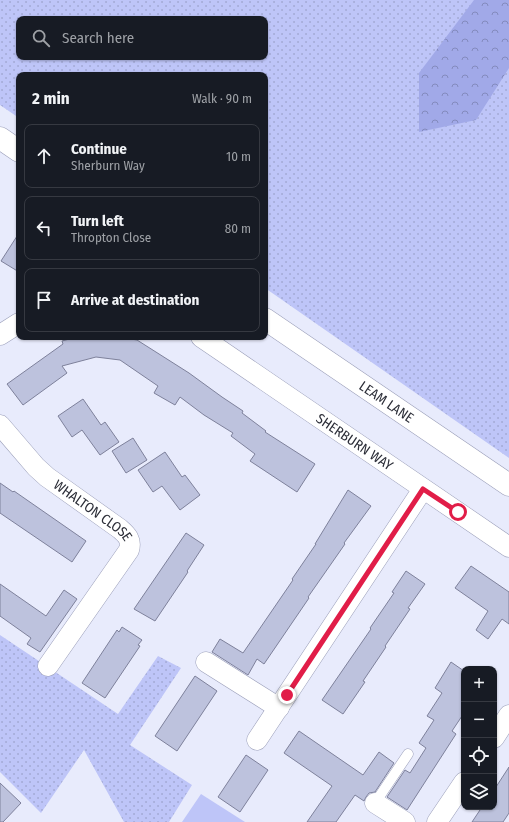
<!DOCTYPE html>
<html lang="en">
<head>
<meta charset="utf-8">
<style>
	body { margin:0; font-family:"Fira Sans Condensed",sans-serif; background:#242831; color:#f1f3f6 }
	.controls { position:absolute; right:12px; bottom:12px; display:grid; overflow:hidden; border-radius:8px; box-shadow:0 1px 3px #0004 }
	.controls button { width:36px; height:36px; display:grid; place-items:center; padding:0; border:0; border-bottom:1px solid #363941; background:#171b24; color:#f1f3f6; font:20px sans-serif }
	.stop { position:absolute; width:12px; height:12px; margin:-9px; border:3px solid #e11d48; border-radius:50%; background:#fff }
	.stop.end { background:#e11d48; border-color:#fff; box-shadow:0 1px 4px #0008 }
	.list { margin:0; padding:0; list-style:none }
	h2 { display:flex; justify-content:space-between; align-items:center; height:52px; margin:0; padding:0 16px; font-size:17px }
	h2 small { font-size:13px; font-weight:400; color:#9ea1a6 }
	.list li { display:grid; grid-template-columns:26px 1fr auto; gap:12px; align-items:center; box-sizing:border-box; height:64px; margin:0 8px 8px; padding:0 8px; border:1px solid #363941; border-radius:8px }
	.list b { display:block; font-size:15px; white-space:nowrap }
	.list p { margin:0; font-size:13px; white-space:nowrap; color:#9ea1a6 }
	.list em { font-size:13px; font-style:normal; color:#9ea1a6 }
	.icon { flex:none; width:22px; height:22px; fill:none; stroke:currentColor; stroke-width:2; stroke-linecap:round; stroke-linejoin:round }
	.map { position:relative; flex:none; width:509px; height:822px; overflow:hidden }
	.search { position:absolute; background:#171b24; box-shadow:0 1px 3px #0004; left:16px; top:16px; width:252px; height:44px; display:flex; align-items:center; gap:10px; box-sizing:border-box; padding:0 14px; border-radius:8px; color:#9ea1a6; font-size:15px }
	.panel { position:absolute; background:#171b24; box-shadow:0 1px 3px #0004; left:16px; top:72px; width:252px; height:268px; border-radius:8px }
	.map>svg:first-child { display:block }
	.grass { fill:url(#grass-dots); fill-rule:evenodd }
	.forest { fill:url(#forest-crowns) }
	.park { fill:#bec5f8 }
	.building { fill:#bdc2dd; stroke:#7e819b }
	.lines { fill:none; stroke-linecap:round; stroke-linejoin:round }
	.service-casing { stroke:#9ca0ba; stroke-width:11 }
	.minor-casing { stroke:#9ca0ba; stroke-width:21 }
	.secondary-casing { stroke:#9ca0ba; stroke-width:23 }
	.service { stroke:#fff; stroke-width:10 }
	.minor { stroke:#fff; stroke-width:20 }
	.secondary { stroke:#fff; stroke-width:22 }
	.route { stroke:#e11d48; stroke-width:5 }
	.labels { text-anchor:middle; stroke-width:3; stroke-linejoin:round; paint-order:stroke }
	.street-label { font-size:14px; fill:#2c2e38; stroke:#e8ebfc }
</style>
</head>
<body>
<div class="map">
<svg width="509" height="822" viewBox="0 0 509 822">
	<defs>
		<pattern id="grass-dots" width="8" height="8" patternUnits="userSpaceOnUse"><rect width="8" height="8" fill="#bec5f8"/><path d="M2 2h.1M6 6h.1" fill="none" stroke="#a3aad5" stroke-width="1.8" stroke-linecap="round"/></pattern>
		<pattern id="forest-crowns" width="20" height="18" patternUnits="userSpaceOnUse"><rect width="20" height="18" fill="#a1a9e8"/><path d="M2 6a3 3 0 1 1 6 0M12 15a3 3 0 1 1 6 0" fill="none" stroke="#838abd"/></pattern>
	</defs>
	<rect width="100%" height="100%" fill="#e8ebfc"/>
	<g class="grass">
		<path d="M0,0H509V458L265,288V75H19V118L0,105ZM19,19H265V57H19Z"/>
		<polygon points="0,635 118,714 158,656 181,668 130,745 192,785 169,822 124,822 84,750 41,813 0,772"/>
	</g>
	<polygon class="forest" points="474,0 509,0 509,68 476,120 419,132 419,73"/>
	<polygon class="park" points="201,794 245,822 182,822"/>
	<g class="building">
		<polygon points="19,233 19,272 1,261"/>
		<polygon points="77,337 119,337 137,340 189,373 222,397 243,411 242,413 266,431 265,432 315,464 297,492 250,461 255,454 231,436 233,433 204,415 180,397 175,405 154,393 158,386 120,360 96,357 62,366 67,373 23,405 7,384 63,344 62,341"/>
		<polygon points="83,399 101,425 105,422 119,442 100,455 82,430 72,437 58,416"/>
		<polygon points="133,438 147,460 126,473 112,451"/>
		<polygon points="165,452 182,477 185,475 200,495 180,510 162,486 153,492 138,470"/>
		<polygon points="0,483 13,492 14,491 86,541 72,562 0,513"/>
		<polygon points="348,490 371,506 344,543 345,544 308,597 309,598 264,664 257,659 248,675 212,652 220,639 243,653 293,580 292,579 316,544 315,544"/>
		<polygon points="186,533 204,545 187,571 188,572 155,621 134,609"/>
		<polygon points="471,566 509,592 509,624 502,619 488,639 476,630 488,611 455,588"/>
		<polygon points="406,571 425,584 408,608 410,609 385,646 386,647 363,681 365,682 343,714 322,700 371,629 370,628 394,593 392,592"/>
		<polygon points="0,584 46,616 64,590 77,599 40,652 27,644 31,638 0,616"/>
		<polygon points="122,627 142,640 138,645 140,646 105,698 82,683 117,630 119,632"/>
		<polygon points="451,662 464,671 464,713 452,731 456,734 407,810 387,797 405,770 410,773 426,748 419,743 434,720 427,716 442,693 435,688"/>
		<polygon points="195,676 217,691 177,751 155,736"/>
		<polygon points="299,731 363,775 379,752 394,763 375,792 369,793 366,797 364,801 355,795 336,822 307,822 332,786 284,753"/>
		<polygon points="246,755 268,770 240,812 218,797"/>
		<polygon points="509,767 509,813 503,822 472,822 482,807 494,807 494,790"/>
		<polygon points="0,783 21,803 3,822 0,822"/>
	</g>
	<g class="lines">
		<defs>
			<polyline id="service" points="375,803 408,754"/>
			<g id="minor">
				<polyline points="0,335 19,323"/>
				<path id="s1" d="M201,337L509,547"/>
				<path id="s2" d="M0,425L36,467L47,477L120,529C127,535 132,540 129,550L48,666"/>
				<polyline points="206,662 279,708"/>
				<polyline points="494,738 509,715"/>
				<polyline points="257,740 423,489"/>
				<polyline points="375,803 405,822"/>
				<polyline points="437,822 464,782"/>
			</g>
			<g id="secondary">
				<polyline points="0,138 19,151"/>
				<path id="s3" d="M265,319L509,485"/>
			</g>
		</defs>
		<use href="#service" class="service-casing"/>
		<use href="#minor" class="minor-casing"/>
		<use href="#secondary" class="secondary-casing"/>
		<use href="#service" class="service"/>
		<use href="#minor" class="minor"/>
		<use href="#secondary" class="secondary"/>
	</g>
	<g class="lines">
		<polyline class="route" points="287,695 423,489 458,512"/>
	</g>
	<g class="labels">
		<g class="street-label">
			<text dy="5" stroke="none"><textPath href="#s3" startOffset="147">LEAM LANE</textPath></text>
			<text dy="5" stroke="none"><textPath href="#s1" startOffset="186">SHERBURN WAY</textPath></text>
			<text dy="5" stroke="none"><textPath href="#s2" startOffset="127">WHALTON CLOSE</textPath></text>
		</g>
	</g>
</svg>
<div class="controls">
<button>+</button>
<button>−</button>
<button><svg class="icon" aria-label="locate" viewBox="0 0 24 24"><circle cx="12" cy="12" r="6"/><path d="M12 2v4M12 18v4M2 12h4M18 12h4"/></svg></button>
<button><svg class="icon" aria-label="layers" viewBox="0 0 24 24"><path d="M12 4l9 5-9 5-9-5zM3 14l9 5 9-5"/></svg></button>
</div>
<div class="stop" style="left:458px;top:512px"></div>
<div class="stop end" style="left:287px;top:695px"></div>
<div class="search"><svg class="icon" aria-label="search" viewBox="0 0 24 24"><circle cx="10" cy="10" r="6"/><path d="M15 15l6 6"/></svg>Search here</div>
<section class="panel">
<h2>2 min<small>Walk · 90 m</small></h2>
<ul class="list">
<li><svg class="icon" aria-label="ahead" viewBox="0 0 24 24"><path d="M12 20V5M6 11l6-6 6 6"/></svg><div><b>Continue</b><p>Sherburn Way</p></div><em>10 m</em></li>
<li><svg class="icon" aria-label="left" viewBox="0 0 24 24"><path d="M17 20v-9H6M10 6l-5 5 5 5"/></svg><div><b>Turn left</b><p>Thropton Close</p></div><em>80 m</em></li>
<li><svg class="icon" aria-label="arrive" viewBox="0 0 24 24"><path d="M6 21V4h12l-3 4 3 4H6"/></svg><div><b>Arrive at destination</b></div></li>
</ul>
</section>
</div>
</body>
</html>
